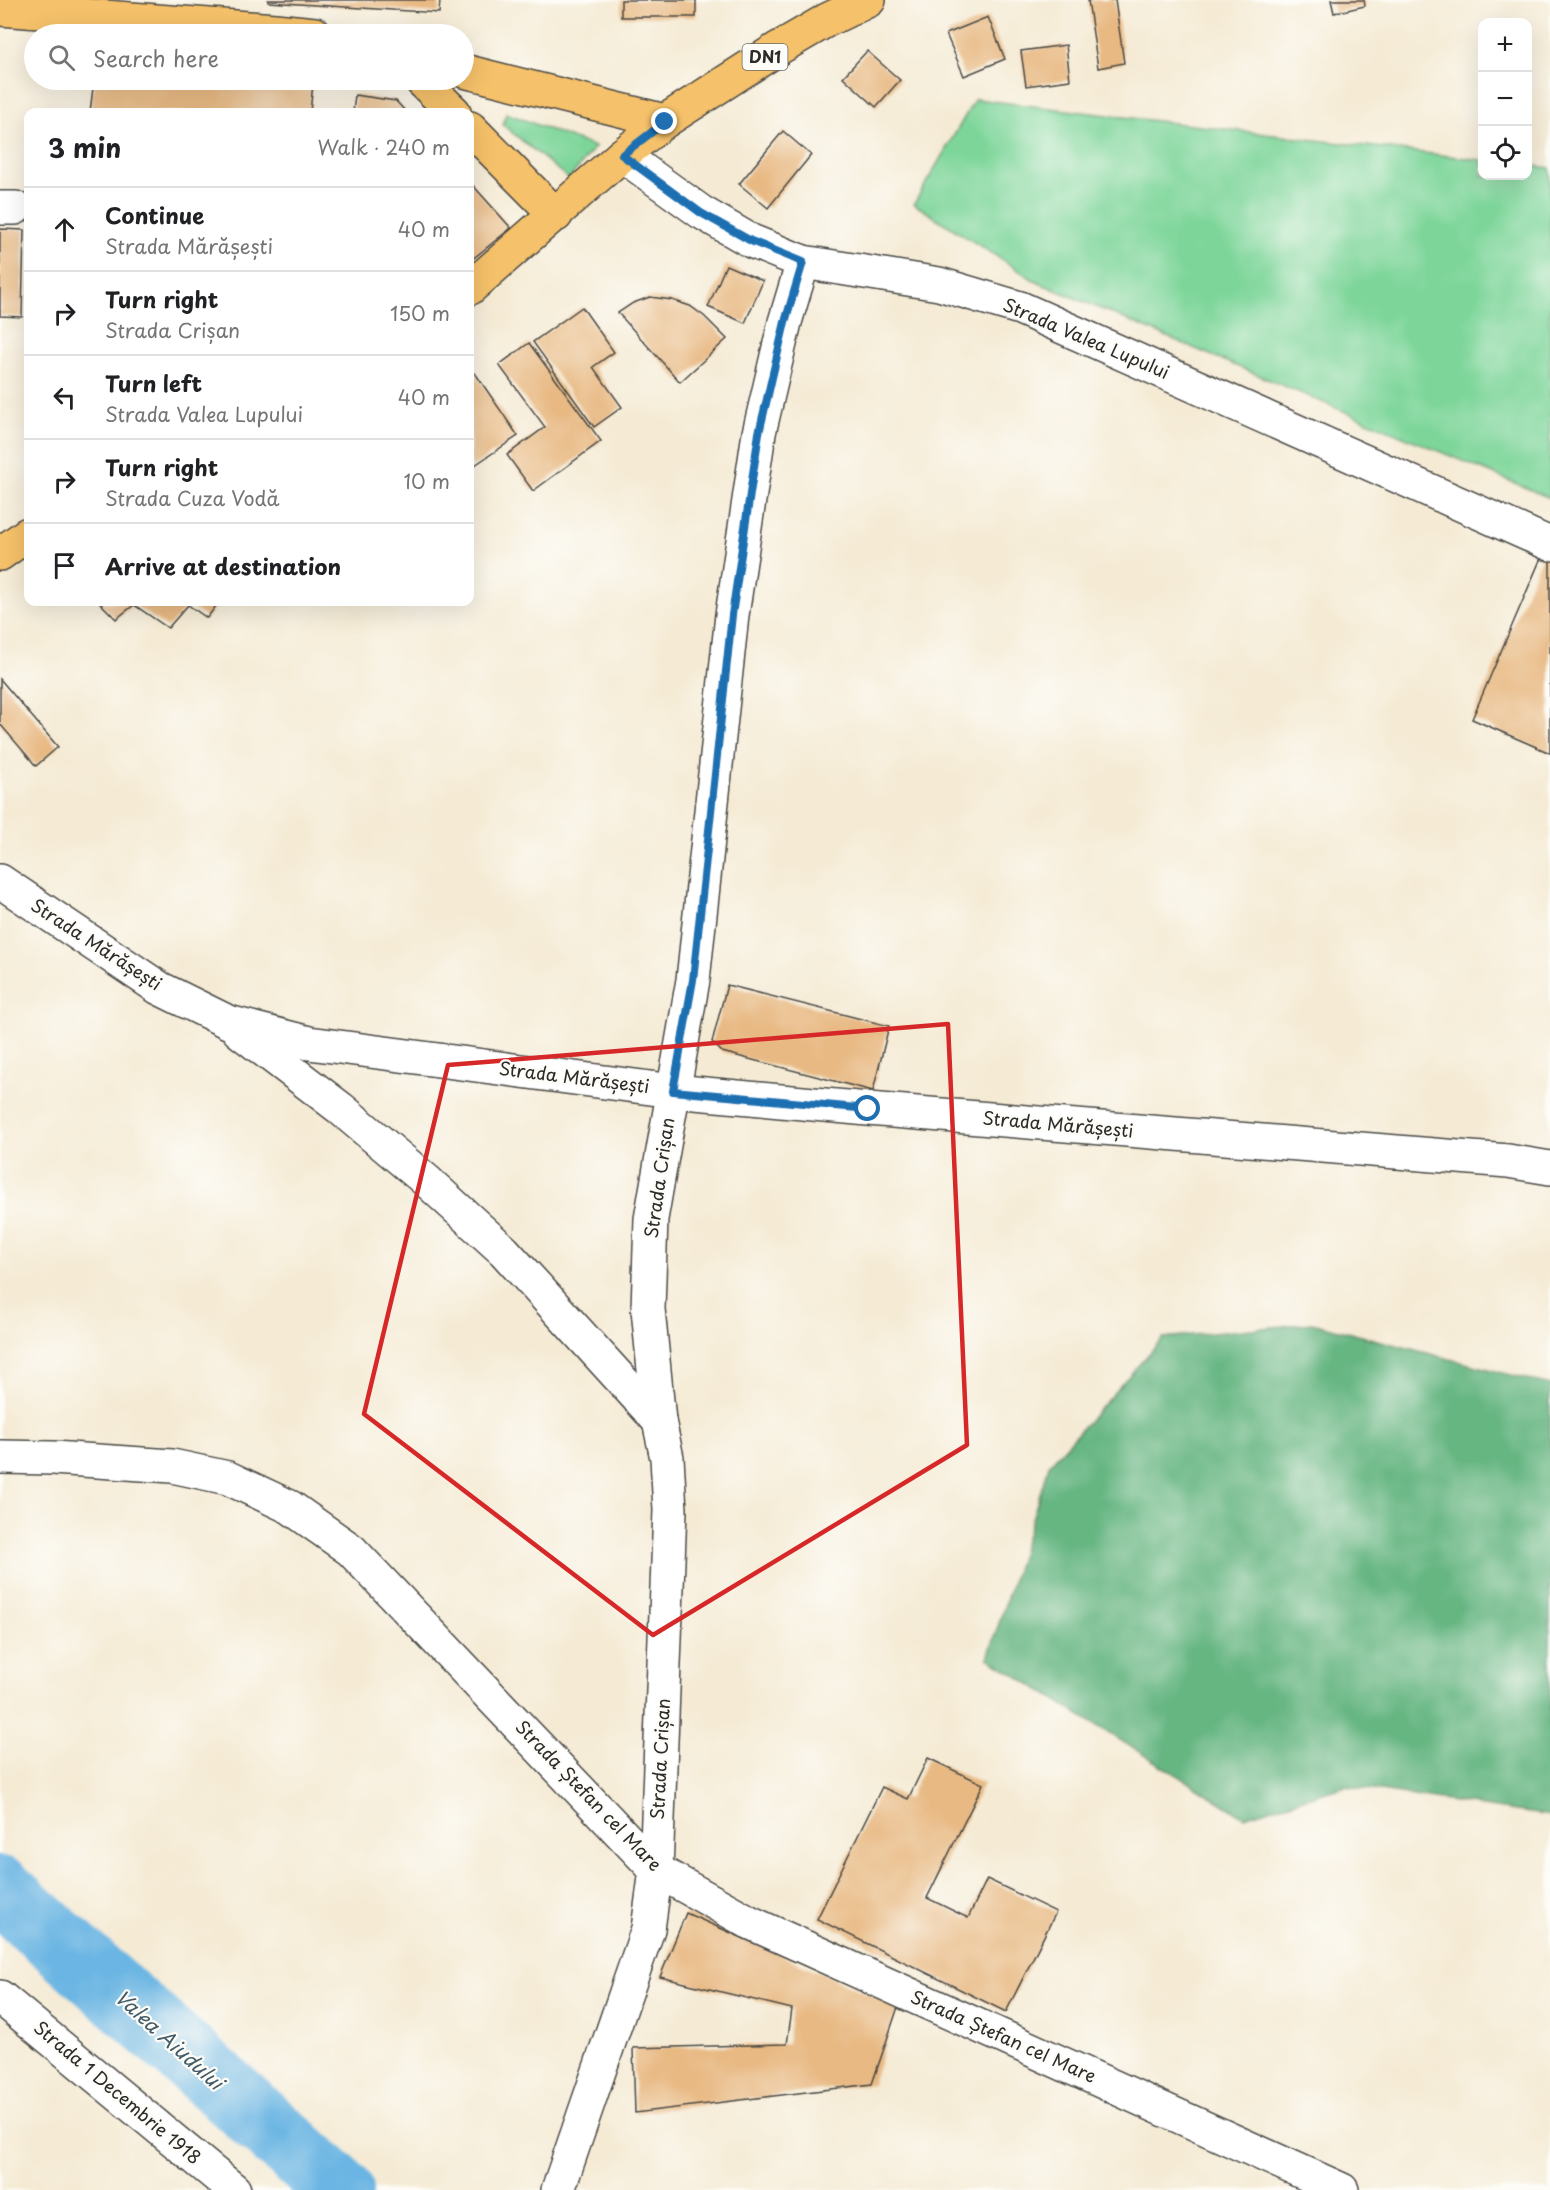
<!DOCTYPE html>
<html lang="en">
<head>
<meta charset="utf-8">
<style>
	body { margin:0; font-family:"Playpen Sans",sans-serif; background:#f2f2f2; color:#202124 }
	.controls { position:absolute; right:18px; top:18px; display:grid; overflow:hidden; border-radius:12px; box-shadow:0 6px 24px #0002 }
	.controls button { width:54px; height:54px; display:grid; place-items:center; padding:0; border:0; border-bottom:2px solid #e0e0e0; background:#fff; color:#202124; font:30px sans-serif }
	.stop { position:absolute; width:18px; height:18px; margin:-14px; border:4px solid #1f6fb2; border-radius:50%; background:#fff }
	.stop.end { background:#1f6fb2; border-color:#fff; box-shadow:0 2px 6px #0008 }
	.list { margin:0; padding:0; list-style:none }
	h2 { display:flex; justify-content:space-between; align-items:center; height:78px; margin:0; padding:0 24px; font-size:26px }
	h2 small { font-size:20px; font-weight:400; color:#757577 }
	.list li { display:grid; grid-template-columns:39px 1fr auto; gap:18px; align-items:center; box-sizing:border-box; height:84px; padding:0 24px; border-top:2px solid #e0e0e0 }
	.list b { display:block; font-size:22px; white-space:nowrap }
	.list p { margin:0; font-size:20px; white-space:nowrap; color:#757577 }
	.list em { font-size:20px; font-style:normal; color:#757577 }
	.icon { flex:none; width:33px; height:33px; fill:none; stroke:currentColor; stroke-width:2; stroke-linecap:round; stroke-linejoin:round }
	.map { position:relative; flex:none; width:1550px; height:2190px; overflow:hidden }
	.search { position:absolute; background:#fff; box-shadow:0 6px 24px #0002; left:24px; top:24px; width:450px; height:66px; display:flex; align-items:center; gap:15px; box-sizing:border-box; padding:0 21px; border-radius:33px; color:#757577; font-size:22px }
	.panel { position:absolute; background:#fff; box-shadow:0 6px 24px #0002; left:24px; top:108px; width:450px; height:498px; border-radius:12px }
	.map>svg:first-child { display:block }
	.green { fill:#7dd59a; stroke:#548062; stroke-width:1.5 }
	.forest { fill:#66b682; stroke:#487056; stroke-width:1.5 }
	.lines { fill:none; stroke-linecap:round; stroke-linejoin:round }
	.river { stroke:#6ab5e3; stroke-width:68 }
	.building { fill:#e8b983 }
	.minor-casing { stroke:#494844; stroke-width:36 }
	.major-casing { stroke:#494844; stroke-width:36 }
	.minor { stroke:#fff; stroke-width:33 }
	.major { stroke:#f5c16b; stroke-width:33 }
	.route { stroke:#1f6fb2; stroke-width:8 }
	.marked { fill:none; stroke:#d62828; stroke-width:4.5; stroke-linejoin:round }
	.labels { text-anchor:middle; stroke-width:4.5; stroke-linejoin:round; paint-order:stroke }
	.shield { fill:#fdfcf7; stroke:#6a6a68; stroke-width:1.5 }
	.shield-label { font-size:16px; font-weight:bold; fill:#2b2b2b }
	.street-label { font-size:18px; fill:#2b2b2b; stroke:#fdfcf7 }
	.water-label { font-size:20px; font-style:italic; fill:#415b6b; stroke:#fdfcf7 }
</style>
</head>
<body>
<div class="map">
<svg width="1550" height="2190" viewBox="0 0 1550 2190">
	<rect width="100%" height="100%" fill="#fdfcf7"/>
	<filter id="ink" filterUnits="userSpaceOnUse"><feTurbulence type="fractalNoise" baseFrequency=".0167" numOctaves="2"/><feDisplacementMap in="SourceGraphic" scale="12" xChannelSelector="R" yChannelSelector="G"/><feConvolveMatrix kernelMatrix="1 2 1 2 8 2 1 2 1" color-interpolation-filters="sRGB"/></filter>
	<filter id="wash" filterUnits="userSpaceOnUse"><feTurbulence type="fractalNoise" baseFrequency=".008" numOctaves="4" result="noise"/><feDisplacementMap in="SourceGraphic" scale="24" xChannelSelector="R" yChannelSelector="G"/><feGaussianBlur stdDeviation="1.35" result="paint"/><feColorMatrix in="noise" values="0 0 0 0 0 0 0 0 0 0 0 0 0 0 0 0 0 1.4 0 .05"/><feComposite in="paint" operator="in"/></filter>
	<g filter="url(#wash)">
		<rect width="100%" height="100%" fill="#f5ebd5"/>
		<g class="green">
			<polygon points="975,99 1482,160 1482,176 1528,176 1528,165 1550,168 1550,498 1037,282 914,204"/>
			<polygon points="506,113 595,147 569,179 503,125"/>
		</g>
		<polygon class="forest" points="1312,1323 1550,1385 1550,1816 1346,1786 1244,1817 988,1658 1049,1465 1163,1338"/>
		<g class="lines">
			<polyline class="river" points="0,1890 339,2190"/>
		</g>
		<g id="blocks">
			<g class="building">
				<polygon points="268,0 440,0 439,13 268,2"/>
				<rect x="621" y="0" width="75" height="17"/>
				<polygon points="1088,0 1115,0 1124,63 1098,68"/>
				<polygon points="1331,0 1364,0 1365,6 1334,13"/>
				<polygon points="988,17 1005,59 964,76 946,34"/>
				<polygon points="1066,45 1070,80 1026,86 1021,51"/>
				<polygon points="867,51 900,80 876,107 843,77"/>
				<polygon points="94,80 273,80 313,84 310,112 90,112"/>
				<polygon points="355,95 396,101 406,112 353,112"/>
				<polygon points="783,131 811,155 768,208 739,184"/>
				<polygon points="470,182 511,228 470,261"/>
				<polygon points="0,229 24,230 22,317 0,316"/>
				<polygon points="726,265 763,281 745,323 708,307"/>
				<polygon points="650,297 672,300 690,306 704,316 727,339 680,382 618,313 633,303"/>
				<polygon points="582,307 614,352 593,367 622,407 594,427 533,342"/>
				<polygon points="529,343 601,441 533,491 507,455 545,427 499,365"/>
				<polygon points="475,373 518,436 472,467 470,463 470,376"/>
				<polygon points="1544,551 1550,553 1550,753 1472,719"/>
				<polygon points="99,602 219,602 207,618 188,605 168,628 134,605 116,619"/>
				<polygon points="0,679 58,747 36,766 0,724"/>
				<polygon points="727,985 889,1026 873,1091 722,1052 712,1042"/>
				<polygon points="928,1758 983,1784 927,1898 968,1918 987,1879 1056,1912 1006,2012 817,1919 882,1787 908,1799"/>
				<polygon points="686,1913 898,2007 872,2084 635,2113 633,2048 787,2044 792,2009 660,1977"/>
			</g>
		</g>
	</g>
	<g filter="url(#ink)">
		<use href="#blocks" fill-opacity="0" stroke="#494844" stroke-width="1.5"/>
		<g class="lines">
			<defs>
				<g id="minor">
					<polyline points="622,155 701,212 751,241 803,262 939,284 1020,308 1550,544"/>
					<polyline points="0,208 15,208"/>
					<polyline points="0,881 159,988 228,1022 309,1043 673,1091 868,1109 1508,1161 1550,1168"/>
					<polyline points="239,1031 340,1108 428,1182 504,1251 659,1421"/>
					<polyline points="0,1457 53,1458 172,1466 228,1478 290,1507 351,1550 656,1870 749,1922 1342,2190"/>
					<polyline points="0,1997 234,2190"/>
					<polyline points="558,2190 648,1929 656,1870 670,1510 667,1458 659,1421 648,1309 651,1219 693,980 732,615 759,433 785,322 803,262"/>
				</g>
				<g id="major">
					<polyline points="0,9 275,30 315,34"/>
					<polyline points="464,71 665,121"/>
					<polyline points="421,80 454,112"/>
					<polyline points="470,128 556,215"/>
					<polyline points="470,288 622,155 665,121 779,48 827,20 869,0"/>
					<polyline points="0,554 28,534"/>
				</g>
			</defs>
			<use href="#minor" class="minor-casing"/>
			<use href="#major" class="major-casing"/>
			<use href="#minor" class="minor"/>
			<use href="#major" class="major"/>
		</g>
	</g>
	<g class="lines" filter="url(#ink)">
		<polyline class="route" points="665,122 622,155 701,213 751,241 803,262 785,322 759,433 732,615 693,980 673,1091 868,1109"/>
	</g>
	<path class="marked" d="M948,1024L967,1445L653,1635L364,1414L448,1065Z"/>
	<g class="labels">
		<rect class="shield" x="742.5" y="44" width="45" height="26" rx="4.5"/>
		<g class="shield-label">
			<text x="765" y="63">DN1</text>
		</g>
		<g class="street-label">
			<text transform="translate(1086 339) rotate(23)" y="6">Strada Valea Lupului</text>
			<text transform="translate(96 945) rotate(33)" y="6">Strada Mărășești</text>
			<text transform="translate(574 1078) rotate(7)" y="6">Strada Mărășești</text>
			<text transform="translate(1058 1125) rotate(5)" y="6">Strada Mărășești</text>
			<text transform="translate(660 1178) rotate(-82)" y="6">Strada Crișan</text>
			<text transform="translate(661 1759) rotate(-87)" y="6">Strada Crișan</text>
			<text transform="translate(588 1796) rotate(46)" y="6">Strada Ștefan cel Mare</text>
			<text transform="translate(1003 2037) rotate(24)" y="6">Strada Ștefan cel Mare</text>
			<text transform="translate(117 2093) rotate(40)" y="6">Strada 1 Decembrie 1918</text>
		</g>
		<g class="water-label">
			<text transform="translate(169 2040) rotate(42)" y="7">Valea Aiudului</text>
		</g>
	</g>
</svg>
<div class="controls">
<button>+</button>
<button>−</button>
<button><svg class="icon" aria-label="locate" viewBox="0 0 24 24"><circle cx="12" cy="12" r="6"/><path d="M12 2v4M12 18v4M2 12h4M18 12h4"/></svg></button>
</div>
<div class="stop" style="left:868px;top:1109px"></div>
<div class="stop end" style="left:665px;top:122px"></div>
<div class="search"><svg class="icon" aria-label="search" viewBox="0 0 24 24"><circle cx="10" cy="10" r="6"/><path d="M15 15l6 6"/></svg>Search here</div>
<section class="panel">
<h2>3 min<small>Walk · 240 m</small></h2>
<ul class="list">
<li><svg class="icon" aria-label="ahead" viewBox="0 0 24 24"><path d="M12 20V5M6 11l6-6 6 6"/></svg><div><b>Continue</b><p>Strada Mărășești</p></div><em>40 m</em></li>
<li><svg class="icon" aria-label="right" viewBox="0 0 24 24"><path d="M7 20v-9h11M14 6l5 5-5 5"/></svg><div><b>Turn right</b><p>Strada Crișan</p></div><em>150 m</em></li>
<li><svg class="icon" aria-label="left" viewBox="0 0 24 24"><path d="M17 20v-9H6M10 6l-5 5 5 5"/></svg><div><b>Turn left</b><p>Strada Valea Lupului</p></div><em>40 m</em></li>
<li><svg class="icon" aria-label="right" viewBox="0 0 24 24"><path d="M7 20v-9h11M14 6l5 5-5 5"/></svg><div><b>Turn right</b><p>Strada Cuza Vodă</p></div><em>10 m</em></li>
<li><svg class="icon" aria-label="arrive" viewBox="0 0 24 24"><path d="M6 21V4h12l-3 4 3 4H6"/></svg><div><b>Arrive at destination</b></div></li>
</ul>
</section>
</div>
</body>
</html>
